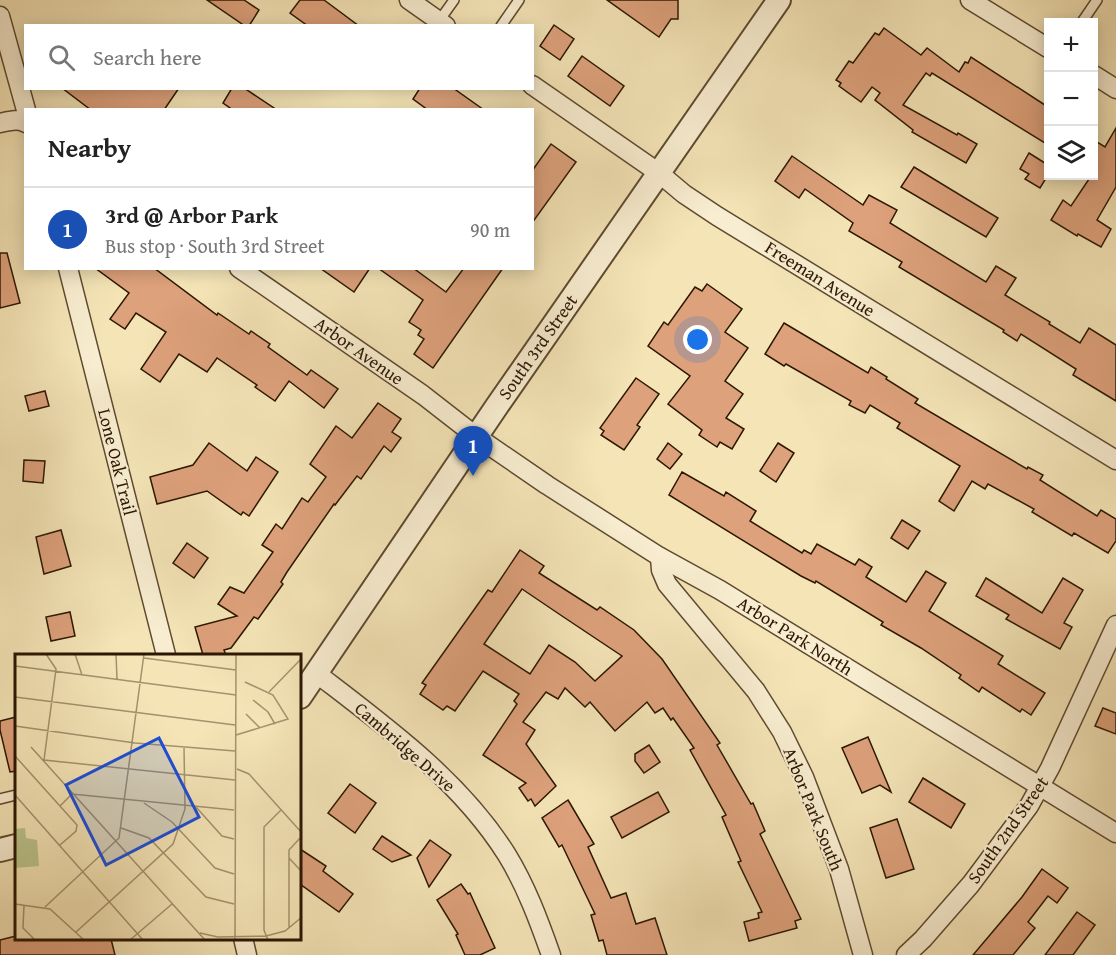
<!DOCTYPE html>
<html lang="en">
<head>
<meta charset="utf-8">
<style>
	body { margin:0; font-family:"Gentium Book Plus",serif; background:#f2f2f2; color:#222 }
	.controls { position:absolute; right:18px; top:18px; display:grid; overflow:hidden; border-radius:0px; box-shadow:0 3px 15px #0003 }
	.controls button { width:54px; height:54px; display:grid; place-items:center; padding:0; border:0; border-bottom:2px solid #e0e0e0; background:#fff; color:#222; font:30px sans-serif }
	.you { position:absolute; left:698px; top:340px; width:21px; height:21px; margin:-15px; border:4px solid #fff; border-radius:50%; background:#1a73e8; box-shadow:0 0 0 9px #1a73e833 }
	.badge { display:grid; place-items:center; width:39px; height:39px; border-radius:50%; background:#8f2418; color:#fff; font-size:20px; font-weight:700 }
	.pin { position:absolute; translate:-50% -50px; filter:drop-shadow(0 2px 3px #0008) }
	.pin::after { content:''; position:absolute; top:32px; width:21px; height:18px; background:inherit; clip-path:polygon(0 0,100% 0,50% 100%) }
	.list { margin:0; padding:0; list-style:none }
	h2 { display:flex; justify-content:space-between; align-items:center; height:78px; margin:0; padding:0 24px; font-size:26px }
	h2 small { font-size:20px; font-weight:400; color:#767676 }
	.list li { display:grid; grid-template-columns:39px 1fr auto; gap:18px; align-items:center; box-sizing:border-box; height:84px; padding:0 24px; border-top:2px solid #e0e0e0 }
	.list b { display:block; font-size:22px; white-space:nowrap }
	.list p { margin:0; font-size:20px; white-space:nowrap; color:#767676 }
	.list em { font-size:20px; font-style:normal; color:#767676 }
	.icon { flex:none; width:33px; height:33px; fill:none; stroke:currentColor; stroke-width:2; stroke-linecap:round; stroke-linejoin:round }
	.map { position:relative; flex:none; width:1116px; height:955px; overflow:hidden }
	.search { position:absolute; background:#fff; box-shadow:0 3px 15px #0003; left:24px; top:24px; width:510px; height:66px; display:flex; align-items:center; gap:15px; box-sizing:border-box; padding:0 21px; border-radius:0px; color:#767676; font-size:22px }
	.panel { position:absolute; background:#fff; box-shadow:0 3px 15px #0003; left:24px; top:108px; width:510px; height:162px; border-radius:0px }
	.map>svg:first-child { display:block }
	.building { fill:#dda17b; stroke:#2c1703; stroke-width:1.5; fill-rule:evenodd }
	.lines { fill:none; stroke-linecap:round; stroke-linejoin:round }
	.service-casing { stroke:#5e4a30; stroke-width:12 }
	.minor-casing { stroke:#5e4a30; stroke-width:21 }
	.tertiary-casing { stroke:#5e4a30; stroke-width:26 }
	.service { stroke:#f8edd0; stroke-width:9 }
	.minor { stroke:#f8edd0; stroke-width:18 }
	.tertiary { stroke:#f8edd0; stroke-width:22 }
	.labels { text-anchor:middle; stroke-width:4.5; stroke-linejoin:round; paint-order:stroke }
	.street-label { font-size:18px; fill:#2c1703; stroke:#f8edd0 }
	.inset-road { fill:none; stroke:#a4926e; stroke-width:1.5 }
	.view { fill:#1d4ed8; fill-opacity:0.15; stroke:#1d4ed8; stroke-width:3 }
	.inset-edge { fill:none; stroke:#2c1703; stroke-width:3 }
</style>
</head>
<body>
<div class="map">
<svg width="1116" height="955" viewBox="0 0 1116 955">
	<rect width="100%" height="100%" fill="#f4e4b6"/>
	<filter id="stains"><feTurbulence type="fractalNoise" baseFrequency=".00333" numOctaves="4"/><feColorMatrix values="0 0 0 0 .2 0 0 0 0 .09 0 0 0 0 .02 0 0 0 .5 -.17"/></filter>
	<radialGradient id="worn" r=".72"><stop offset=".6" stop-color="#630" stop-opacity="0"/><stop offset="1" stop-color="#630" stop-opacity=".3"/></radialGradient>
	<g class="building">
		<polygon points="207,0 244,0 259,10 249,26 245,26"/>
		<polygon points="300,0 324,0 359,26 308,26 290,13"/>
		<polygon points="607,0 678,0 678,19 671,19 659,37"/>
		<polygon points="554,25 574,39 560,60 540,46"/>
		<polygon points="884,28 921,55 927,48 959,72 965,62 968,63 971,57 1048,107 1048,145 932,73 930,76 926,73 903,105 957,135 958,133 977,144 966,163 912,132 913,130 875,100 880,93 872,87 861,102 839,86 841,83 836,80 849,61 853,63 875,33 879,35"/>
		<polygon points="582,56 624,86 610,106 568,76"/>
		<polygon points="62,88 179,88 164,110 91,110"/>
		<polygon points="232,88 244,88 277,110 233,110 223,103"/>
		<polygon points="420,88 453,88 484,110 428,110 413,99"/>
		<polygon points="1116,128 1116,187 1097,220 1111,229 1101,247 1078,234 1077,236 1051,220 1063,200 1071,206 1091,176 1094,176 1094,140 1105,147"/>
		<polygon points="551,144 576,162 532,223 532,171"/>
		<polygon points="1029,153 1048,165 1048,175 1040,188 1025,179 1029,174 1020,169"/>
		<polygon points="792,156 863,205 869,195 897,210 890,223 986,282 996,266 1016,278 1005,295 1050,322 1049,324 1080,343 1089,328 1116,345 1116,401 1073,375 1076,369 1021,334 1017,341 1003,332 1004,330 899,267 902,262 849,231 853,223 805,189 799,198 775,181"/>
		<polygon points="914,167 998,218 986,237 901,187"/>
		<polygon points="0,253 7,253 20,303 0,308"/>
		<polygon points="95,268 154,268 217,315 218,313 249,334 251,331 270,344 268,347 307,375 311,370 338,389 324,408 289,381 275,401 255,387 257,385 217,358 207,372 179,354 160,382 141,369 166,332 136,313 125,329 110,319 129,293"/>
		<polygon points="320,268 370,268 354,292"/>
		<polygon points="378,268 413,268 446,292 464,268 503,268 433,368 414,354 424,339 418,335 421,330 409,322 423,300"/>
		<polygon points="707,284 742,309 725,332 748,348 725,381 743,394 726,418 744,429 732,449 720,442 717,447 699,435 702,430 668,404 690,376 648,346 664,322 668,325 695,287 702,291"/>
		<polygon points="784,323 868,373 871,367 887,377 886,379 918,399 915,403 1027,469 1028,467 1043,475 1040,480 1097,516 1101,510 1116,519 1116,541 1108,553 1074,533 1072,536 1032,512 1034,509 988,484 985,489 972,481 954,511 939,501 960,466 897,428 900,423 870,405 865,413 849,405 851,401 786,364 784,366 765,354"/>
		<polygon points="636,378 659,394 637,425 640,427 624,450 601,435 604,431 600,428"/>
		<polygon points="45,391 49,406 29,411 25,396"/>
		<polygon points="378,403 401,419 392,432 401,438 391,452 384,446 361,479 357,476 335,505 334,504 287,572 281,582 283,584 258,619 254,617 231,648 224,650 226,655 203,655 195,627 237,616 218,604 230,587 244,593 273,552 262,545 276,524 282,529 302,498 308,502 326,477 310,464 336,426 352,438"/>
		<polygon points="209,443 247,471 256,457 278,472 249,516 243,512 241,515 207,491 157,504 150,477 193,465"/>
		<polygon points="668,443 682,454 670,469 657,459"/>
		<polygon points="778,443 794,453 776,482 760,471"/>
		<polygon points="24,460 45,461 43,483 23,481"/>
		<polygon points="682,472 724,496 726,492 756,511 750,521 802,553 804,550 811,554 817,544 855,565 859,559 872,567 866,577 906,602 926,571 946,583 929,611 1003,656 998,664 1045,693 1031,715 1022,709 1020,712 982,687 979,692 959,678 961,675 921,648 881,625 883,622 816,581 815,583 801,576 669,495"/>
		<polygon points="902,520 920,531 908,549 891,538"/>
		<polygon points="61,530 71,566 44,574 36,537"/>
		<polygon points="187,543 208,558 194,578 173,563"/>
		<path d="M520,550L544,566L539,573L597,610L600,607L634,630L662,659L720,743L717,745L751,804L753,803L765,831L760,834L801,919L795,921L797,928L749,941L744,922L759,918L758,913L762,912L738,862L741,861L722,817L726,815L690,750L694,748L673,718L671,720L663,708L655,713L647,702L615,731L590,702L585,707L565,688L558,699L546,692L523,722L535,730L526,744L556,786L535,806L531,799L528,801L519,788L526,783L483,755L517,704L514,701L519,694L483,671L455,711L447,706L443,710L420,694L426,685L422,683L488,590L492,592ZM522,589L562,616L622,656L595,681L575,662L549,645L530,674L484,644Z"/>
		<polygon points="986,578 1042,613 1063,578 1083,590 1064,623 1072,627 1060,649 1006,619 1009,615 976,596"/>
		<polygon points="70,612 75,636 51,641 46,617"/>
		<polygon points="1103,708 1116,713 1116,734 1095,726"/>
		<polygon points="16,717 16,771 10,772 0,730 0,721"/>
		<polygon points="868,737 891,792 880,785 862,793 842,748"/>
		<polygon points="649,745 660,762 644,773 635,761 635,754"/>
		<polygon points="923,778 965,804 951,828 909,802"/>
		<polygon points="350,784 376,803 355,833 328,813"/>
		<polygon points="658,792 669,812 622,838 611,817"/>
		<polygon points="568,800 594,844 588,847 611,898 626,893 636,924 655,918 667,955 607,955 603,940 599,941 591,915 595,914 562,845 559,847 542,818"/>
		<polygon points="897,819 914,869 886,878 870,828"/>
		<polygon points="382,836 411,855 392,862 373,849"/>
		<polygon points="430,840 451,855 429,887 417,858"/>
		<polygon points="300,849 326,866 323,871 353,894 339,912 300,884"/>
		<polygon points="1042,869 1068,888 1057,903 1048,896 1028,922 1035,928 1013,955 973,955 1022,897"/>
		<polygon points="461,884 468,894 470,893 495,948 480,955 465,955 456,935 458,934 437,900"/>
		<polygon points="1077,912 1095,925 1073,955 1045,955"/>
		<polygon points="16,936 16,939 111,939 115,955 0,955 0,940"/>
	</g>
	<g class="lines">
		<defs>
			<g id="service">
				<polyline points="439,21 454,0"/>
				<polyline points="1082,22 1097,0"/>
				<polyline points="501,26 519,0"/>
				<polyline points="0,799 16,795"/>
			</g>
			<g id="minor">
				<polyline points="409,0 446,26"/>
				<polyline points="970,0 1048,48"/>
				<polyline points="0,16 26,110"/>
				<polyline points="1094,75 1116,89"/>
				<polyline points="532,85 659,173 684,194 717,216 1116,460"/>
				<path d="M0,123C9,121 18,118 26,123"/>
				<polyline points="68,268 166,655"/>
				<polyline points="239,268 423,395 477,437 547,485 660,557 720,590 1116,833"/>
				<polyline points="660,557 661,570 667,584 756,691 782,732 804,777 839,869 863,955"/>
				<path d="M316,673C385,726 460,780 507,855C526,886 539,921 551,955"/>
				<polyline points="243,938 247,955"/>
				<polyline points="906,955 923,939 971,884 1029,806 1050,768 1116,625"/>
			</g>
			<g id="tertiary">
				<polyline points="300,697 497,406 779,0"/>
				<polyline points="0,850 16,846"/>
			</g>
		</defs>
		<use href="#service" class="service-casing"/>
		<use href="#minor" class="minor-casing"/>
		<use href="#tertiary" class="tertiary-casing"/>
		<use href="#service" class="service"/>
		<use href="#minor" class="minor"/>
		<use href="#tertiary" class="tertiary"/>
	</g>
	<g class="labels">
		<g class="street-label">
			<text transform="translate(820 279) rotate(32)" y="6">Freeman Avenue</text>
			<text transform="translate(538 347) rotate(-55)" y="6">South 3rd Street</text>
			<text transform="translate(359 351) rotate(35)" y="6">Arbor Avenue</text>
			<text transform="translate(117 462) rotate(76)" y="6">Lone Oak Trail</text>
			<text transform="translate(795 636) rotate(32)" y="6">Arbor Park North</text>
			<text transform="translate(405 747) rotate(41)" y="6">Cambridge Drive</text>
			<text transform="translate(813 809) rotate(68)" y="6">Arbor Park South</text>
			<text transform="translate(1008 830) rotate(-55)" y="6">South 2nd Street</text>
		</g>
	</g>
	<g transform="translate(15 654)">
		<rect width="286" height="286" fill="#f4e4b6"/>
		<path d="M10,174L11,184L22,186L24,212L0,214V175Z" fill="#bcc48d"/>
		<path class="inset-road" d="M31,0L41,15L29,106L220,126M60,0L67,21M101,0L102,25M129,4L221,16M0,12L221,41M254,38L287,4M0,43L220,71M238,46L253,58L260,70M231,60L245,74M0,72L120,89L220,97M221,81L273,65L258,41L230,28M16,93L190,286M0,102L62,171L61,177L45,191M222,115L234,120L287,179M0,141L128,286M129,149L157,168L200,214L219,220M45,152L57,140L219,156M181,153L207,182L219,185M106,174L134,184L191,243L219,250M274,204L287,218M0,250L35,255L69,286M9,251L8,274L20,286M30,253L104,184L129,0M274,274V196L287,182M61,278L158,190L170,155L169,93M185,279L203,283L251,282L270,277L287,263M115,286L157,250M220,286L221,0M253,286L249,276V173L266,156"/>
		<path class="view" d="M144,84L184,163L91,211L51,131Z"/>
		<rect width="286" height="286" class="inset-edge"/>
	</g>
	<rect width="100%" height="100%" filter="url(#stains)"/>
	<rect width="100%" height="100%" fill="url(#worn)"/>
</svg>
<div class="controls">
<button>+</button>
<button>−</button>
<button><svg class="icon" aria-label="layers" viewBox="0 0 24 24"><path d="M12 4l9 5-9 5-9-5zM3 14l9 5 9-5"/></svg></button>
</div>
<div class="you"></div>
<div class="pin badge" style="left:473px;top:476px;background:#1a4fb4">1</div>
<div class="search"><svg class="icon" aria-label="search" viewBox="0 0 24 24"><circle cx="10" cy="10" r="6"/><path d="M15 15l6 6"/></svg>Search here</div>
<section class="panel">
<h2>Nearby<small></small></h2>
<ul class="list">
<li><span class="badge" style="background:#1a4fb4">1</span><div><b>3rd @ Arbor Park</b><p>Bus stop · South 3rd Street</p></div><em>90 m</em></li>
</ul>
</section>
</div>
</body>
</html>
